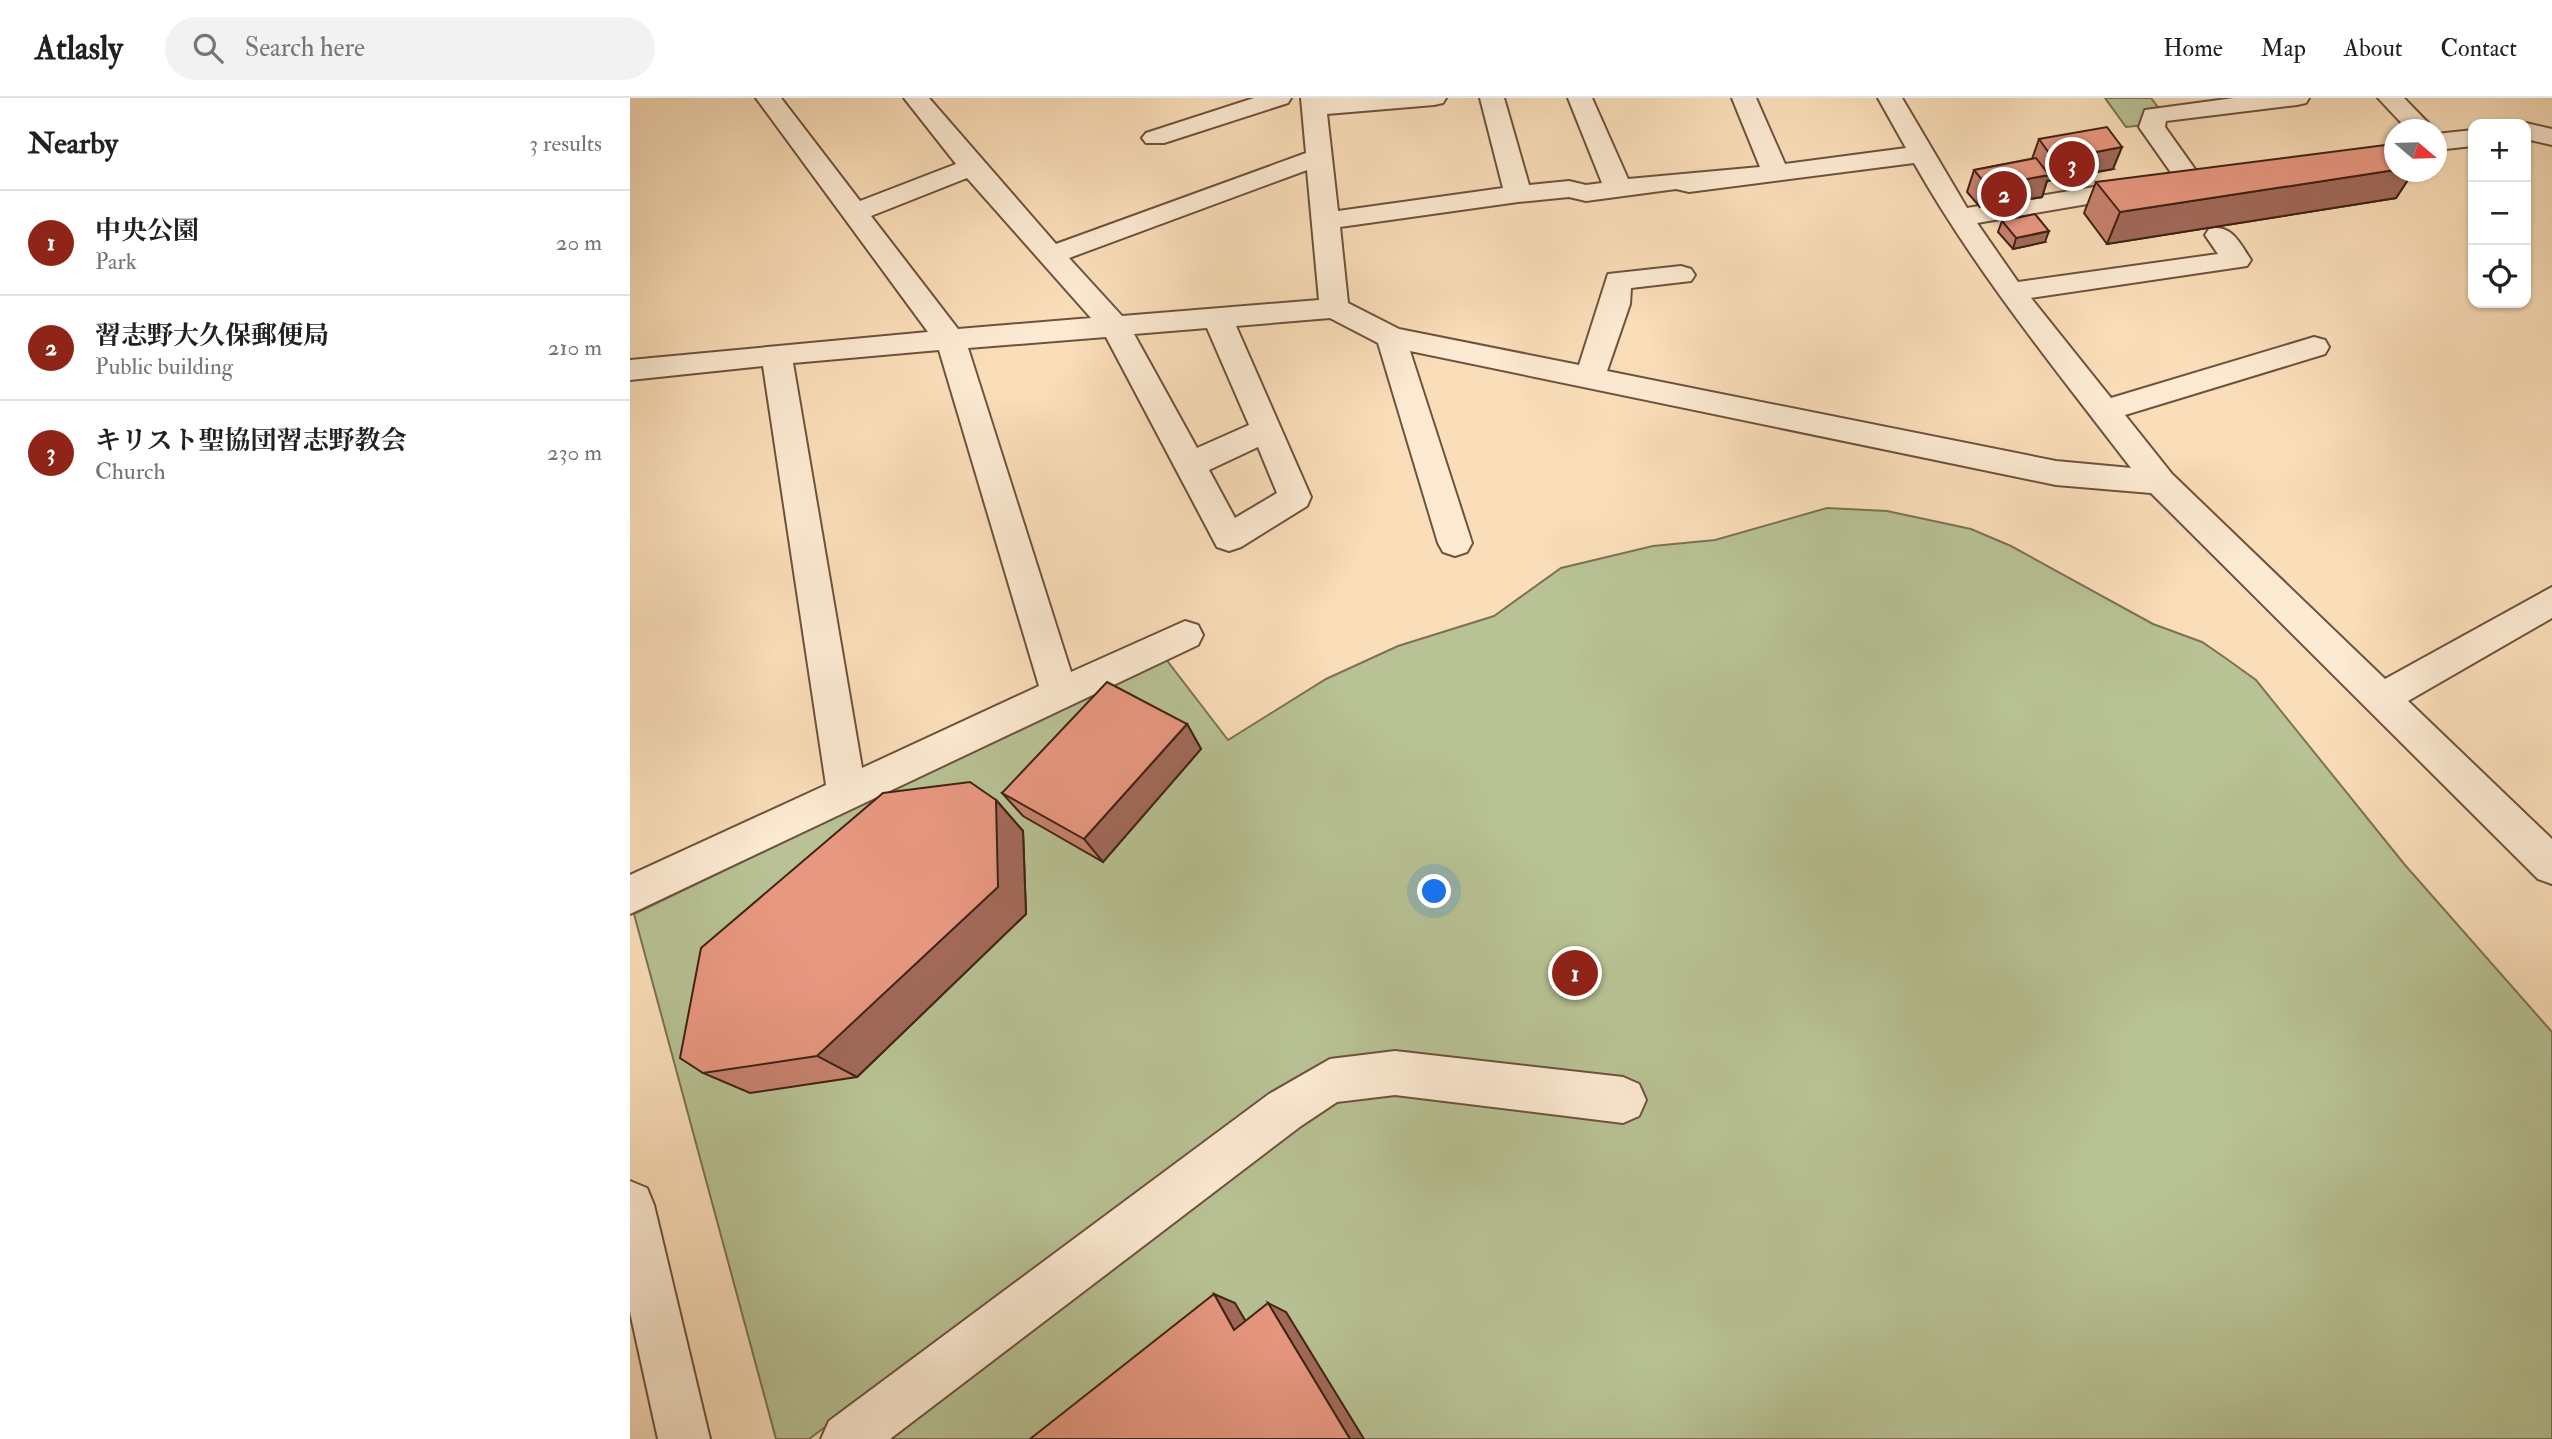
<!DOCTYPE html>
<html lang="en">
<head>
<meta charset="utf-8">
<style>
	body { margin:0; font-family:"IM FELL Double Pica","Noto Serif JP",serif; background:#f2f2f2; color:#202124 }
	.controls { position:absolute; right:21px; top:21px; display:grid; overflow:hidden; border-radius:14px; box-shadow:0 2px 5px #0004 }
	.controls button { width:63px; height:63px; display:grid; place-items:center; padding:0; border:0; border-bottom:2px solid #e0e0e0; background:#fff; color:#202124; font:35px sans-serif }
	.compass { position:absolute; left:1754px; top:21px; width:63px; height:63px; border-radius:50%; background:#fff; box-shadow:0 2px 5px #0004; rotate:109deg }
	.you { position:absolute; left:805px; top:794px; width:24px; height:24px; margin:-18px; border:5px solid #fff; border-radius:50%; background:#1a73e8; box-shadow:0 0 0 10px #1a73e833 }
	.badge { display:grid; place-items:center; width:46px; height:46px; border-radius:50%; background:#8f2418; color:#fff; font-size:23px; font-weight:700 }
	.pin { position:absolute; translate:-50% -50%; border:4px solid #fff; box-shadow:0 2px 7px #0006 }
	.list { margin:0; padding:0; list-style:none }
	h2 { display:flex; justify-content:space-between; align-items:center; height:91px; margin:0; padding:0 28px; font-size:30px }
	h2 small { font-size:23px; font-weight:400; color:#757577 }
	.list li { display:grid; grid-template-columns:46px 1fr auto; gap:21px; align-items:center; box-sizing:border-box; height:105px; padding:0 28px; border-top:2px solid #e0e0e0 }
	.list b { display:block; font-size:26px; white-space:nowrap }
	.list p { margin:0; font-size:23px; white-space:nowrap; color:#757577 }
	.list em { font-size:23px; font-style:normal; color:#757577 }
	.icon { flex:none; width:38px; height:38px; fill:none; stroke:currentColor; stroke-width:2; stroke-linecap:round; stroke-linejoin:round }
	.map { position:relative; flex:none; width:1922px; height:1341px; overflow:hidden }
	header { display:flex; align-items:center; gap:42px; box-sizing:border-box; height:98px; padding:0 35px; background:#fff; border-bottom:2px solid #e0e0e0 }
	header strong { font-size:33px }
	nav { display:flex; gap:38px; margin-inline-start:auto; font-size:24px }
	.search { width:490px; height:63px; background:#f2f2f2; display:flex; align-items:center; gap:18px; box-sizing:border-box; padding:0 24px; border-radius:38px; color:#757577; font-size:26px }
	main { display:flex }
	aside { flex:1; background:#fff }
	.map>svg:first-child { display:block }
	.green { fill:#b8c294; stroke:#7c7254; stroke-width:2 }
	.lines { fill:none; stroke-linecap:round; stroke-linejoin:round }
	.minor-casing { stroke:#6e523d; stroke-width:4 }
	.minor { fill:#fcead2; fill-rule:evenodd }
	.wall { fill:#c8836f; stroke:#402314; stroke-width:2 }
	.shaded-wall { fill:#a26a5a; stroke:#402314; stroke-width:2 }
	.building { fill:#e89881; stroke:#402314; stroke-width:2 }
</style>
</head>
<body>
<header>
<strong>Atlasly</strong>
<div class="search"><svg class="icon" aria-label="search" viewBox="0 0 24 24"><circle cx="10" cy="10" r="6"/><path d="M15 15l6 6"/></svg>Search here</div>
<nav><a>Home</a><a>Map</a><a>About</a><a>Contact</a></nav>
</header>
<main>
<aside>
<h2>Nearby<small>3 results</small></h2>
<ul class="list">
<li><span class="badge">1</span><div><b>中央公園</b><p>Park</p></div><em>20 m</em></li>
<li><span class="badge">2</span><div><b>習志野大久保郵便局</b><p>Public building</p></div><em>210 m</em></li>
<li><span class="badge">3</span><div><b>キリスト聖協団習志野教会</b><p>Church</p></div><em>230 m</em></li>
</ul>
</aside>
<div class="map">
<svg width="1922" height="1341" viewBox="0 0 1922 1341">
	<rect width="100%" height="100%" fill="#fadeb9"/>
	<filter id="stains"><feTurbulence type="fractalNoise" baseFrequency=".00286" numOctaves="4"/><feColorMatrix values="0 0 0 0 .2 0 0 0 0 .09 0 0 0 0 .02 0 0 0 .5 -.17"/></filter>
	<radialGradient id="worn" r=".72"><stop offset=".6" stop-color="#630" stop-opacity="0"/><stop offset="1" stop-color="#630" stop-opacity=".3"/></radialGradient>
	<g class="green">
		<polygon points="1475,0 1521,0 1530,12 1515,27 1496,29"/>
		<polygon points="1197,410 1257,413 1341,431 1381,448 1523,526 1572,544 1594,559 1626,582 1775,767 1922,934 1922,1341 253,1341 238,1297 179,1341 146,1341 4,816 535,560 598,642 696,581 768,548 864,518 931,470 1023,448 1085,442"/>
	</g>
	<g class="lines">
		<defs>
			<g id="minor">
				<path d="M126,0H151L230,103L326,66L274,0H299L426,146L676,55L671,0H816L813,5L804,7L697,16L708,113L873,90L850,0H874L899,87L939,83L956,87L972,85L938,0H962L998,81L1130,69L1102,0H1126L1155,66L1276,50L1248,0H1272L1337,110L1542,76L1509,29L1515,12L1604,0H1679L1676,5L1667,7L1536,23L1535,29L1572,81L1568,87L1347,125L1388,184L1588,156L1575,137L1579,131C1601,125 1610,145 1621,162L1617,168L1401,200L1481,300L1684,239L1695,242L1699,249L1695,256L1495,317L1542,376L1755,581L1922,489V520L1778,603L1922,741V786L1908,781L1521,395L1426,387L780,253L842,445L837,454L825,458L813,454L808,445L748,245L700,220L606,228L681,399L677,408L611,449L599,453L587,449L476,239L338,250L441,574L555,523L568,527L573,537L568,547L0,816V777L196,687L133,268L0,282V262L298,234ZM1284,65C1346,174 1425,271 1501,370L1426,363L977,273L1000,206L1001,190L1061,183L1065,177L1061,171L1051,168L978,176L949,267L769,231L718,205L710,129L888,104L939,99L956,103L1046,91L1059,94ZM677,72L689,202L492,218L439,160ZM337,80L461,220L328,231L241,118ZM577,230L619,327L567,350L504,236ZM309,252L409,588L232,670L163,265ZM628,349L647,395L605,420L579,372Z"/>
				<polygon points="624,0 661,0 658,5 534,45 516,45 512,40 516,35"/>
				<polygon points="1748,0 1774,0 1805,32 1778,32"/>
				<polygon points="1896,25 1922,31 1922,47 1896,41 1896,26 1892,26"/>
				<polygon points="1843,32 1843,48 1806,52 1806,36"/>
				<polygon points="765,953 993,979 1009,986 1016,1002 1009,1018 993,1025 765,997 707,1004 671,1028 260,1341 191,1341 199,1323 639,996 700,961"/>
				<polygon points="0,1083 17,1090 24,1107 80,1341 28,1341 0,1214"/>
			</g>
		</defs>
		<use href="#minor" class="minor-casing"/>
		<use href="#minor" class="minor"/>
	</g>
	<g class="wall">
		<polygon points="1409,41 1483,71 1417,83 1412,99 1350,109 1337,94 1344,72 1402,61"/>
		<polygon points="1765,74 1783,74 1766,100 1477,146 1454,115 1466,84"/>
		<polygon points="1372,123 1415,144 1383,151 1368,134"/>
		<polygon points="557,626 571,651 473,764 393,718 372,695"/>
		<polygon points="366,702 393,733 396,816 227,979 120,995 73,975"/>
	</g>
	<g class="shaded-wall">
		<polygon points="1492,49 1483,71 1417,83 1412,99 1350,109 1357,88 1419,77 1424,62"/>
		<polygon points="1765,72 1765,74 1783,74 1766,100 1477,146 1490,114"/>
		<polygon points="1419,133 1415,144 1383,151 1386,140"/>
		<polygon points="557,626 571,651 473,764 454,741"/>
		<polygon points="366,702 393,733 396,816 227,979 187,958"/>
		<polygon points="584,1196 605,1205 625,1239 604,1232"/>
		<polygon points="638,1205 656,1214 734,1341 720,1341"/>
	</g>
	<g class="building">
		<polygon points="1477,29 1492,49 1424,62 1409,41"/>
		<polygon points="1763,46 1765,47 1765,72 1490,114 1466,84"/>
		<polygon points="1406,60 1419,77 1357,88 1344,72"/>
		<polygon points="1405,116 1419,133 1386,140 1372,123"/>
		<polygon points="477,584 557,626 454,741 372,695"/>
		<polygon points="340,684 366,702 368,789 187,958 73,975 50,960 71,850 253,695"/>
		<polygon points="584,1196 604,1232 638,1205 720,1341 400,1341"/>
	</g>
	<rect width="100%" height="100%" filter="url(#stains)"/>
	<rect width="100%" height="100%" fill="url(#worn)"/>
</svg>
<div class="controls">
<button>+</button>
<button>−</button>
<button><svg class="icon" aria-label="locate" viewBox="0 0 24 24"><circle cx="12" cy="12" r="6"/><path d="M12 2v4M12 18v4M2 12h4M18 12h4"/></svg></button>
</div>
<svg class="compass" viewBox="-18 -18 36 36"><path d="M0-13l5 13h-10z" fill="#e53935"/><path d="M0 13l5-13h-10z" fill="#757577"/></svg>
<div class="you"></div>
<div class="pin badge" style="left:945px;top:875px">1</div>
<div class="pin badge" style="left:1374px;top:96px">2</div>
<div class="pin badge" style="left:1442px;top:66px">3</div>
</div>
</main>
</body>
</html>
